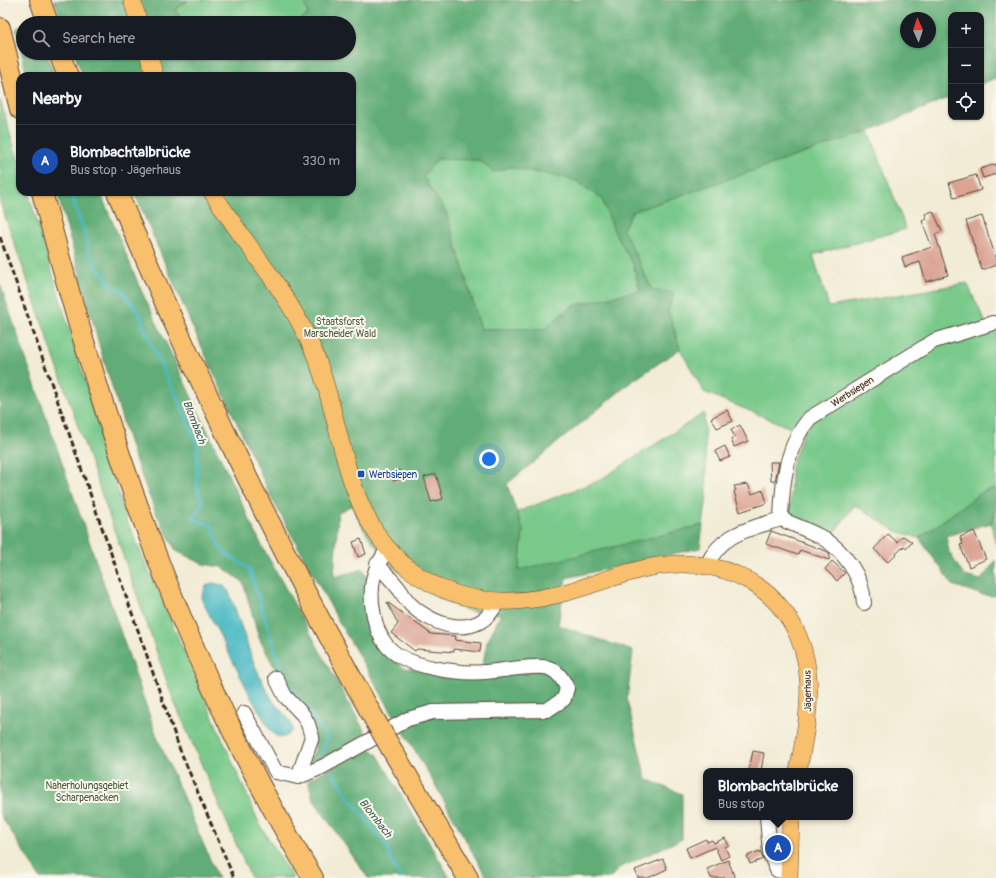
<!DOCTYPE html>
<html lang="en">
<head>
<meta charset="utf-8">
<style>
	body { margin:0; font-family:Pangolin,sans-serif; background:#242831; color:#f1f3f6 }
	.controls { position:absolute; right:12px; top:12px; display:grid; overflow:hidden; border-radius:8px; box-shadow:0 1px 3px #0004 }
	.controls button { width:36px; height:36px; display:grid; place-items:center; padding:0; border:0; border-bottom:1px solid #363941; background:#171b24; color:#f1f3f6; font:20px sans-serif }
	.compass { position:absolute; left:900px; top:12px; width:36px; height:36px; border-radius:50%; background:#171b24; box-shadow:0 1px 3px #0004; rotate:357deg }
	.you { position:absolute; left:489px; top:459px; width:14px; height:14px; margin:-10px; border:3px solid #fff; border-radius:50%; background:#1a73e8; box-shadow:0 0 0 6px #1a73e833 }
	.badge { display:grid; place-items:center; width:26px; height:26px; border-radius:50%; background:#7c3aed; color:#fff; font-size:13px; font-weight:700 }
	.pin { position:absolute; translate:-50% -50%; border:2px solid #fff; box-shadow:0 1px 4px #0006 }
	.popup { position:absolute; left:703px; top:768px; width:150px; height:52px; box-sizing:border-box; display:grid; place-content:center; border-radius:8px; background:#171b24; filter:drop-shadow(0 1px 3px #0005); font-size:13px; white-space:nowrap; color:#9ea1a6 }
	.popup b { font-size:15px; color:#f1f3f6 }
	.popup::after { content:''; position:absolute; left:50%; top:100%; margin-left:-8px; border:8px solid transparent; border-top-color:#171b24 }
	.list { margin:0; padding:0; list-style:none }
	h2 { display:flex; justify-content:space-between; align-items:center; height:52px; margin:0; padding:0 16px; font-size:17px }
	h2 small { font-size:13px; font-weight:400; color:#9ea1a6 }
	.list li { display:grid; grid-template-columns:26px 1fr auto; gap:12px; align-items:center; box-sizing:border-box; height:72px; padding:0 16px; border-top:1px solid #363941 }
	.list b { display:block; font-size:15px; white-space:nowrap }
	.list p { margin:0; font-size:13px; white-space:nowrap; color:#9ea1a6 }
	.list em { font-size:13px; font-style:normal; color:#9ea1a6 }
	.icon { flex:none; width:22px; height:22px; fill:none; stroke:currentColor; stroke-width:2; stroke-linecap:round; stroke-linejoin:round }
	.map { position:relative; flex:none; width:996px; height:878px; overflow:hidden }
	.search { position:absolute; background:#171b24; box-shadow:0 1px 3px #0004; left:16px; top:16px; width:340px; height:44px; display:flex; align-items:center; gap:10px; box-sizing:border-box; padding:0 14px; border-radius:22px; color:#9ea1a6; font-size:15px }
	.panel { position:absolute; background:#171b24; box-shadow:0 1px 3px #0004; left:16px; top:72px; width:340px; height:124px; border-radius:12px }
	.map>svg:first-child { display:block }
	.green { fill:#79c98b; stroke:#5a7a54 }
	.forest { fill:#62ad77; stroke:#4e6c4a; fill-rule:evenodd }
	.water { fill:#4cbac4; stroke:#447271 }
	.lines { fill:none; stroke-linecap:round; stroke-linejoin:round }
	.stream { stroke:#4cbac4; stroke-width:3 }
	.building { fill:#daa393 }
	.minor-casing { stroke:#56473a; stroke-width:16 }
	.major-casing { stroke:#56473a; stroke-width:18 }
	.highway-casing { stroke:#56473a; stroke-width:22 }
	.minor { stroke:#fff; stroke-width:14 }
	.major { stroke:#f8bf6c; stroke-width:17 }
	.highway { stroke:#f8bf6c; stroke-width:20 }
	.rail { stroke:#3b2a1e; stroke-width:3; stroke-dasharray:6 3; stroke-linecap:butt }
	.highway-bridge-casing { stroke:#56473a; stroke-width:22; stroke-linecap:butt }
	.highway-bridge { stroke:#f8bf6c; stroke-width:20 }
	.transit-dot { fill:#1a4fb4; stroke:#fbf7ec; stroke-width:1.5 }
	.labels { text-anchor:middle; stroke-width:4; stroke-linejoin:round; paint-order:stroke }
	.park-label { font-size:10px; fill:#4e5a3f; stroke:#fbf7ec }
	.street-label { font-size:10px; fill:#3b2a1e; stroke:#fbf7ec }
	.transit-label { font-size:10px; fill:#164399; stroke:#fbf7ec; text-anchor:start }
	.water-label { font-size:11px; font-style:italic; fill:#415c58; stroke:#fbf7ec }
</style>
</head>
<body>
<div class="map">
<svg width="996" height="878" viewBox="0 0 996 878">
	<rect width="100%" height="100%" fill="#fbf7ec"/>
	<filter id="ink" filterUnits="userSpaceOnUse"><feTurbulence type="fractalNoise" baseFrequency=".025" numOctaves="2"/><feDisplacementMap in="SourceGraphic" scale="8" xChannelSelector="R" yChannelSelector="G"/><feConvolveMatrix kernelMatrix="1 2 1 2 8 2 1 2 1" color-interpolation-filters="sRGB"/></filter>
	<filter id="wash" filterUnits="userSpaceOnUse"><feTurbulence type="fractalNoise" baseFrequency=".012" numOctaves="4" result="noise"/><feDisplacementMap in="SourceGraphic" scale="16" xChannelSelector="R" yChannelSelector="G"/><feGaussianBlur stdDeviation="0.9" result="paint"/><feColorMatrix in="noise" values="0 0 0 0 0 0 0 0 0 0 0 0 0 0 0 0 0 1.4 0 .05"/><feComposite in="paint" operator="in"/></filter>
	<g filter="url(#wash)">
		<rect width="100%" height="100%" fill="#f2ecd6"/>
		<g class="green">
			<polygon points="188,0 304,0 308,15 293,23 184,23 175,10"/>
			<polygon points="0,100 20,166 20,192 28,192 127,521 260,825 293,878 251,878 173,699 0,202"/>
			<polygon points="869,131 906,229 813,255 829,307 967,283 990,332 996,329 996,488 984,491 919,538 896,531 855,505 832,535 790,516 791,467 803,433 704,392 680,349 668,310 674,294 652,290 623,229 632,212"/>
			<polygon points="437,159 479,160 494,172 510,167 575,180 602,199 615,233 633,264 640,290 572,306 545,329 481,329 446,212 423,177"/>
			<polygon points="704,413 707,496 703,525 519,571 523,531 517,512 598,481"/>
			<polygon points="996,512 996,546 991,523"/>
		</g>
		<g class="forest">
			<polygon points="54,0 188,0 175,10 184,23 63,23"/>
			<path d="M304,0H996V78L981,84V15H951V97L869,131L632,212L623,229L652,290L674,293L668,310L680,349L631,382L507,484L523,531L519,570L703,525L700,548L566,578L558,625L633,651L627,700L646,779L682,794V839L619,868L610,878H487L434,783L343,629L272,499L193,328L134,192H352V76H83L74,53H349V23H293L308,15ZM906,18H930V42H906ZM437,159L479,160L494,172L510,167L575,180L602,199L615,233L633,264L640,290L572,306L545,329H481L446,212L423,177ZM352,505C370,550 406,585 451,603C458,606 466,611 473,612C482,614 492,614 501,614L487,642L481,673L442,674L403,668L386,650L369,581L363,569L334,577L338,513Z"/>
			<polygon points="23,24 23,53 46,53 55,76 27,76 16,29"/>
			<polygon points="57,192 100,192 141,290 261,544 366,734 312,767 309,760 315,750 313,727 291,699 259,638 243,582 222,567 203,564 176,551 155,511 132,451 101,351"/>
			<polygon points="0,284 157,737 218,878 40,878 0,814"/>
			<polygon points="996,488 996,512 991,523 946,536 949,552 964,576 981,580 996,560 996,596 982,595 953,585 919,538 984,491"/>
			<polygon points="368,747 377,754 450,878 368,878 313,799 308,780"/>
		</g>
		<path class="water" d="M212,583L223,585L229,592C243,628 252,668 273,701C280,712 291,716 293,730C285,739 279,740 271,731L253,701L201,598L206,586Z"/>
		<g class="lines">
			<g class="stream">
				<polyline points="73,192 74,204 84,231 90,257 110,284 121,290 140,314 143,327 179,402 197,445 197,488 203,503 193,518 212,526 220,549 249,569 282,671 290,686 326,736 323,756"/>
				<polyline points="332,772 341,784 348,797 386,844 392,863 401,878"/>
			</g>
		</g>
		<g id="blocks">
			<g class="building">
				<polygon points="996,164 996,174 983,178 980,169"/>
				<polygon points="976,175 981,190 954,198 949,183"/>
				<polygon points="933,211 942,231 935,234 948,275 926,282 920,262 905,267 902,257 932,247 922,221 927,219 925,214"/>
				<polygon points="982,216 996,258 996,265 982,270 966,221"/>
				<polygon points="727,410 733,421 717,428 711,418"/>
				<polygon points="740,425 748,441 734,447 731,439 735,437 731,430"/>
				<polygon points="725,446 730,457 720,461 715,451"/>
				<polygon points="770,462 779,462 775,481 771,481"/>
				<polygon points="400,470 402,479 393,481 391,472"/>
				<polygon points="436,474 443,499 431,502 424,477"/>
				<polygon points="748,484 752,494 763,490 767,503 740,512 734,491 736,490 734,486"/>
				<polygon points="771,531 826,551 830,554 829,560 800,550 798,555 766,544"/>
				<polygon points="974,531 986,559 969,567 960,545 963,544 960,537"/>
				<polygon points="888,534 897,542 903,536 912,542 906,549 904,546 888,562 874,549"/>
				<polygon points="361,539 366,554 358,557 353,542"/>
				<polygon points="832,561 845,573 837,581 825,569"/>
				<polygon points="387,602 431,634 456,636 455,640 481,643 480,652 454,649 454,652 417,649 415,651 391,633 398,624"/>
				<polygon points="753,751 764,753 761,771 749,770"/>
				<polygon points="725,838 729,846 725,847 729,856 721,860 715,847 690,858 686,848 706,839 707,842 712,840 714,843"/>
				<polygon points="760,851 763,859 750,864 747,856"/>
				<polygon points="663,859 667,869 648,878 638,878 635,870"/>
				<polygon points="728,860 735,878 711,878 707,869"/>
			</g>
		</g>
	</g>
	<g filter="url(#ink)">
		<use href="#blocks" fill-opacity="0" stroke="#56473a" stroke-width="1"/>
		<g class="lines">
			<defs>
				<g id="minor">
					<path d="M781,519C782,485 786,445 810,418L934,341L993,323"/>
					<path d="M781,519C794,525 808,530 821,537C843,549 863,577 864,603"/>
					<path d="M377,564C385,573 393,581 400,590C403,595 407,601 411,605C436,628 480,640 497,602"/>
					<path d="M707,565C721,533 750,529 781,519"/>
					<polyline points="276,678 285,696 303,715 308,724 312,737 298,777"/>
					<path d="M244,713L276,772L298,777L322,767L408,719L433,712L547,710L564,699L567,688C563,680 559,672 549,668C538,664 500,671 486,672C459,674 407,668 388,647C379,637 375,624 373,611C369,587 373,568 388,549"/>
					<polyline points="767,817 770,854 777,870 788,872"/>
				</g>
				<g id="major">
					<polyline points="132,0 139,23"/>
					<polyline points="148,53 155,76"/>
					<path d="M212,192C244,243 285,288 310,343C345,418 339,514 409,569C460,609 522,607 581,588C606,580 631,570 658,566C733,554 801,597 808,676C811,708 804,740 798,771"/>
					<polyline points="789,878 791,817"/>
				</g>
				<g id="highway">
					<polyline points="40,0 48,23"/>
					<polyline points="0,28 20,109"/>
					<polyline points="59,53 68,76"/>
					<path d="M42,192C104,429 184,668 313,878"/>
					<path d="M117,192C193,373 280,551 376,722"/>
					<polyline points="392,750 468,878"/>
				</g>
			</defs>
			<use href="#minor" class="minor-casing"/>
			<use href="#major" class="major-casing"/>
			<use href="#highway" class="highway-casing"/>
			<use href="#minor" class="minor"/>
			<use href="#major" class="major"/>
			<use href="#highway" class="highway"/>
			<polyline class="rail" points="0,237 180,750 234,878"/>
			<defs>
				<polyline id="highway-bridge" points="376,722 392,750"/>
			</defs>
			<use href="#highway-bridge" class="highway-bridge-casing"/>
			<use href="#highway-bridge" class="highway-bridge"/>
		</g>
	</g>
	<rect class="transit-dot" x="357" y="470" width="8" height="8" rx="2"/>
	<g class="labels">
		<g class="park-label">
			<text x="340" y="325">Staatsforst<tspan x="340" dy="12">Marscheider Wald</tspan></text>
			<text x="87" y="789">Naherholungsgebiet<tspan x="87" dy="12">Scharpenacken</tspan></text>
		</g>
		<g class="street-label">
			<text transform="translate(852 391) rotate(-32)" y="4">Werbsiepen</text>
			<text transform="translate(807 691) rotate(-91)" y="4">Jägerhaus</text>
		</g>
		<g class="transit-label">
			<text x="369" y="478">Werbsiepen</text>
		</g>
		<g class="water-label">
			<text transform="translate(195 422) rotate(69)" y="4">Blombach</text>
			<text transform="translate(376 818) rotate(52)" y="4">Blombach</text>
		</g>
	</g>
</svg>
<div class="controls">
<button>+</button>
<button>−</button>
<button><svg class="icon" aria-label="locate" viewBox="0 0 24 24"><circle cx="12" cy="12" r="6"/><path d="M12 2v4M12 18v4M2 12h4M18 12h4"/></svg></button>
</div>
<svg class="compass" viewBox="-18 -18 36 36"><path d="M0-13l5 13h-10z" fill="#e53935"/><path d="M0 13l5-13h-10z" fill="#9ea1a6"/></svg>
<div class="you"></div>
<div class="pin badge" style="left:778px;top:848px;background:#1a4fb4">A</div>
<div class="popup"><b>Blombachtalbrücke</b>Bus stop</div>
<div class="search"><svg class="icon" aria-label="search" viewBox="0 0 24 24"><circle cx="10" cy="10" r="6"/><path d="M15 15l6 6"/></svg>Search here</div>
<section class="panel">
<h2>Nearby<small></small></h2>
<ul class="list">
<li><span class="badge" style="background:#1a4fb4">A</span><div><b>Blombachtalbrücke</b><p>Bus stop · Jägerhaus</p></div><em>330 m</em></li>
</ul>
</section>
</div>
</body>
</html>
